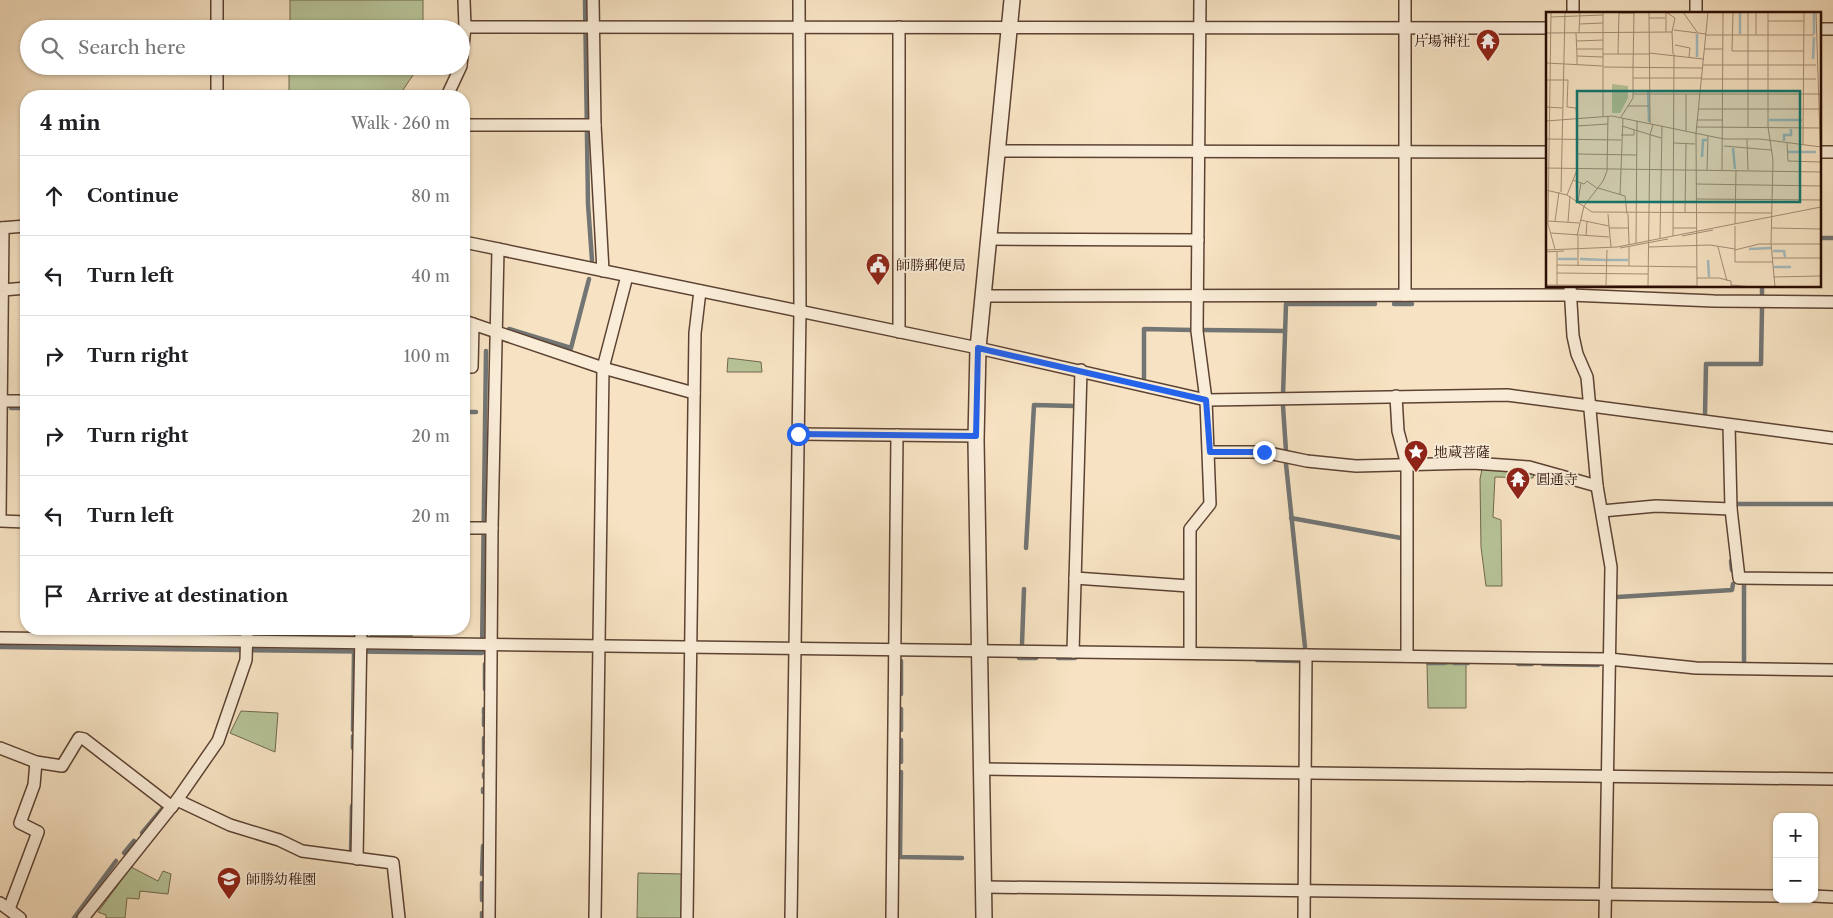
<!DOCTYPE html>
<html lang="en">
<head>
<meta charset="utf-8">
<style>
	body { margin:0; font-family:"Libre Caslon Text","Noto Serif JP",serif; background:#f2f2f2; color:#202124 }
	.controls { position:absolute; right:15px; bottom:15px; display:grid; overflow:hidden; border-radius:10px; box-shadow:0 1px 4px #0004 }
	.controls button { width:45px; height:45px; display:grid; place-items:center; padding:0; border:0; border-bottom:1px solid #e0e0e0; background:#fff; color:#202124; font:25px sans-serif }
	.stop { position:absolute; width:15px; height:15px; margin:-11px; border:4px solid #2563eb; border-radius:50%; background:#fff }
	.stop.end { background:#2563eb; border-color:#fff; box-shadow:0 1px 5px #0008 }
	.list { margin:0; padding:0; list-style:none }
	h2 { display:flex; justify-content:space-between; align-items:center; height:65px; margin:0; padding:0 20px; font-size:21px }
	h2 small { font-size:16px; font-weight:400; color:#757577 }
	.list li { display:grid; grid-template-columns:32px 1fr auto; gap:15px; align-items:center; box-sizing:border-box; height:80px; padding:0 20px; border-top:1px solid #e0e0e0 }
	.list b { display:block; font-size:19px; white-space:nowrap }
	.list em { font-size:16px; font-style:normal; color:#757577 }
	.icon { flex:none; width:28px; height:28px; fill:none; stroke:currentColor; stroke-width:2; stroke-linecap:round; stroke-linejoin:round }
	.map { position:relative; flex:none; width:1833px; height:918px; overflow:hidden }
	.search { position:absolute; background:#fff; box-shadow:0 1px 4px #0004; left:20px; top:20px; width:450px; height:55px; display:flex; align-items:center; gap:12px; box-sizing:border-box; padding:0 18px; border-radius:28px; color:#757577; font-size:19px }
	.panel { position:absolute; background:#fff; box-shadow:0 1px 4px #0004; left:20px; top:90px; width:450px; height:545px; border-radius:20px }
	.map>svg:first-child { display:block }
	.green { fill:#b7c599; stroke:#70684e }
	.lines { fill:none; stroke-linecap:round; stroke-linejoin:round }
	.stream { stroke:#727574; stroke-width:4.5 }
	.minor-casing { stroke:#5c4233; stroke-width:14 }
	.tertiary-casing { stroke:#5c4233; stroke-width:18 }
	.minor { stroke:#faedd8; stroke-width:11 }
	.tertiary { stroke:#faedd8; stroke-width:15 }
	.route { stroke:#2563eb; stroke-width:6 }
	.labels { text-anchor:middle; stroke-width:4; stroke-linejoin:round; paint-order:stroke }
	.poi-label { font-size:14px; fill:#290c03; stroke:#faedd8; text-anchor:start }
	.inset-river { fill:none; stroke:#a3bbbf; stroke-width:2.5 }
	.inset-road { fill:none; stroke:#a58d76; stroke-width:1 }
	.view { fill:#0f766e; fill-opacity:0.15; stroke:#0f766e; stroke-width:2.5 }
	.inset-edge { fill:none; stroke:#290c03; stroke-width:2.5 }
</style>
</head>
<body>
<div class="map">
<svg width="1833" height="918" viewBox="0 0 1833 918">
	<rect width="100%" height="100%" fill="#f7e3c3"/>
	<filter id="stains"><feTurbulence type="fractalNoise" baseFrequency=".004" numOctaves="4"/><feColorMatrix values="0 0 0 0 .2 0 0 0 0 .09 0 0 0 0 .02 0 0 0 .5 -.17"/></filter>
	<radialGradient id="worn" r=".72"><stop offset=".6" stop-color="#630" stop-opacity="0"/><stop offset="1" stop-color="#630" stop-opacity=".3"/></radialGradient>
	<g class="green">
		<rect x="290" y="0" width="133" height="29"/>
		<polygon points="289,66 419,66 399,96 289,96"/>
		<polygon points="728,358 761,362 762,372 727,372"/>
		<polygon points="1482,469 1534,472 1533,478 1495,477 1493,517 1501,520 1502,586 1486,586 1481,547 1480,479"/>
		<polygon points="367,629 412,629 412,636 371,636"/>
		<polygon points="1427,664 1466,664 1466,708 1428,708"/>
		<polygon points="241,711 278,713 275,752 230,733"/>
		<polygon points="131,867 158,881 163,871 171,874 168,894 140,891 139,899 127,898 125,918 106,918 106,915 98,912"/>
		<polygon points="638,873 683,874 682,918 637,918"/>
	</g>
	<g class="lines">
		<g class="stream">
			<polyline points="585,0 588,204 592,260"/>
			<polyline points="1819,238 1833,238"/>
			<polyline points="1762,295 1762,286"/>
			<polyline points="1394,304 1412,304"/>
			<polyline points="509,329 571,348 589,279"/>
			<polyline points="1204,330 1285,331"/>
			<polyline points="1144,378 1144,329 1192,330"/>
			<polyline points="1283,395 1286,304 1375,304"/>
			<polyline points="1283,406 1286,451"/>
			<polyline points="11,408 26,408"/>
			<polyline points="464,412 476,412"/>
			<polyline points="1705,415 1706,364 1761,364 1762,308"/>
			<polyline points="1286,464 1305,647"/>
			<polyline points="1737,504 1833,504"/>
			<polyline points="1291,518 1401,538"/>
			<polyline points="1026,548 1034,405 1074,406"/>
			<polyline points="1731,561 1732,570"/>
			<polyline points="1744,584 1744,663"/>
			<polyline points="1617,597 1732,590 1733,584"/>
			<polyline points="1022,644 1024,589"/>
			<polyline points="0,647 482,653 486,351"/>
			<polyline points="1019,658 1036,658"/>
			<polyline points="1058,658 1075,658"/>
			<polyline points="1257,660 1298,661"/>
			<polyline points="1428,663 1445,663"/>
			<polyline points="1454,663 1468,663"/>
			<polyline points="1518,664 1532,664"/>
			<polyline points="1543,664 1598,665"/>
			<polyline points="485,689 485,664"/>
			<polyline points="901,694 901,661"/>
			<polyline points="484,714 484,709"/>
			<polyline points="484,717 484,725"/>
			<polyline points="353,730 354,653"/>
			<polyline points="901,730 901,709"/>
			<polyline points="901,740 901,762"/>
			<polyline points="353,748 353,736"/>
			<polyline points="484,753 484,738"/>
			<polyline points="484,761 484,765"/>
			<polyline points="901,772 900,857 962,858"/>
			<polyline points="484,774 484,777"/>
			<polyline points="483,789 483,792"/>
			<polyline points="142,833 163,808"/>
			<polyline points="351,852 352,806"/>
			<polyline points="124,853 134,841"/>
			<polyline points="482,874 483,846"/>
			<polyline points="482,900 482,883"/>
			<polyline points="74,918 116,861"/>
			<polyline points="482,918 482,913"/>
		</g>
		<defs>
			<g id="minor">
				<polyline points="593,0 595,125 603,271"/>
				<polyline points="1696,0 1696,14"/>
				<polyline points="1573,14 1573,0"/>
				<polyline points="465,27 1547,28"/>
				<polyline points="899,27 899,332"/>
				<polyline points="217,29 217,0"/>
				<polyline points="1819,29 1833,29"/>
				<polyline points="461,65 465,27 464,0"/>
				<polyline points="217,96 217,66"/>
				<polyline points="447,96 461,66"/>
				<polyline points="464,125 595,125"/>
				<polyline points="996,151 1547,152"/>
				<polyline points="1819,152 1833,152"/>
				<polyline points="0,228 26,226"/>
				<polyline points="988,239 1198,240"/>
				<polyline points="464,242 978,348 1206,400 1507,395 1833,438"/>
				<polyline points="1570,286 1573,336 1577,354 1587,377 1597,486 1611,567 1605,918"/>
				<polyline points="3,290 26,288"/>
				<polyline points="1405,295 1405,0"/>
				<polyline points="983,296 1570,295 1714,301 1833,302"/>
				<polyline points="464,321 603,368 694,393"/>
				<polyline points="464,367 472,367 473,324"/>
				<polyline points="1396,396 1398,431 1407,465 1407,656"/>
				<polyline points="0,401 26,401"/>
				<polyline points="1729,425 1731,509 1739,578 1833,579"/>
				<polyline points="798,434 976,436"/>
				<polyline points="1210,452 1264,452 1307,461 1356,466 1473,463 1529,467 1597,486"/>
				<polyline points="1602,511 1656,506 1731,509"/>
				<polyline points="0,518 3,228"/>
				<polyline points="0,521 26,522"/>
				<polyline points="464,528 492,528"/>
				<polyline points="1075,578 1189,586"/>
				<polyline points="0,638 1609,659 1696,668 1833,670"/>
				<polyline points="1073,652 1081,370"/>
				<polyline points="1190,653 1190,529 1210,504 1206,400 1197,331 1200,0"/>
				<polyline points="0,748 36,762 62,766 79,738 84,739 172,807"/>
				<polyline points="982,769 1833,779"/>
				<polyline points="177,800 230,825 279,840 302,851 393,863 399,918"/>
				<polyline points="357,859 361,629"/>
				<polyline points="983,887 1777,896"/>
				<polyline points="1814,896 1833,897"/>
				<polyline points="0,903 20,918"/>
				<polyline points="9,909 38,832 20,823 34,785 36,762"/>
				<polyline points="83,918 177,800 218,741 246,660 247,629"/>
				<polyline points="489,918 492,528 498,249"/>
				<polyline points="595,918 603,368 627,276"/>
				<polyline points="687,918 695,333 700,291"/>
				<polyline points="791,918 800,311 799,0"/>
				<polyline points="892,918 897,435"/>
				<polyline points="1304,918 1306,655"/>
			</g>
			<polyline id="tertiary" points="984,918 976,440 978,348 1012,0"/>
		</defs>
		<use href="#minor" class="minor-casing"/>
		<use href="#tertiary" class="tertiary-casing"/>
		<use href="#minor" class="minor"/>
		<use href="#tertiary" class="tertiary"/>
	</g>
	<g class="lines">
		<polyline class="route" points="798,434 976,436 978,348 1206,400 1210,452 1264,452"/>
	</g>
	<defs>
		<symbol id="temple-pin" viewBox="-11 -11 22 30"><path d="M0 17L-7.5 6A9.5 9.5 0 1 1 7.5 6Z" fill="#8f2418" stroke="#faedd8"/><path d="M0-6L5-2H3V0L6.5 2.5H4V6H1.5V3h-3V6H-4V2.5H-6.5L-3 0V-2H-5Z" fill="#fff"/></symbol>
		<symbol id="civic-pin" viewBox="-11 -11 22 30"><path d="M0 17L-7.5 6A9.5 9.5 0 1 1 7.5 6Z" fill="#8f2418" stroke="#faedd8"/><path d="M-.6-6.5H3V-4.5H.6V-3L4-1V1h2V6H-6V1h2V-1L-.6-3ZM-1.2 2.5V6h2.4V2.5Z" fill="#fff"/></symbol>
		<symbol id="sight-pin" viewBox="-11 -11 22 30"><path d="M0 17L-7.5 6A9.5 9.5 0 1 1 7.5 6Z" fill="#8f2418" stroke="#faedd8"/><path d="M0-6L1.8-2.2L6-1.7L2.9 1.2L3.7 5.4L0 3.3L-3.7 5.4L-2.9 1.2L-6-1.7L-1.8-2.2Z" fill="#fff"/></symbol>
		<symbol id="school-pin" viewBox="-11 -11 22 30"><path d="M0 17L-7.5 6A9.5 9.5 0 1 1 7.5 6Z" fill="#8f2418" stroke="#faedd8"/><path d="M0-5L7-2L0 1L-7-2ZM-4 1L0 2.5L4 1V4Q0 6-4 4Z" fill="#fff"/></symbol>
	</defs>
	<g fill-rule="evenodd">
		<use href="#temple-pin" x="1474" y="27" width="28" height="38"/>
		<use href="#civic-pin" x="864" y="251" width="28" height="38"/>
		<use href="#sight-pin" x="1402" y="438" width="28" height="38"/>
		<use href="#temple-pin" x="1504" y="465" width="28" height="38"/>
		<use href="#school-pin" x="215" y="865" width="28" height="38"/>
	</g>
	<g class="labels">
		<g class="poi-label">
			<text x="1470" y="46" text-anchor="end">片場神社</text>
			<text x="896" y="270">師勝郵便局</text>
			<text x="1434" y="457">地蔵菩薩</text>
			<text x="1536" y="484">圓通寺</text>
			<text x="246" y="884">師勝幼稚園</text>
		</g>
	</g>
	<g transform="translate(1546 12)">
		<rect width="275" height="275" fill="#f7e3c3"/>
		<path d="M66,72L82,74V86L74,101H66Z" fill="#b7c599"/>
		<path class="inset-river" d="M194,22V0M268,22V0M151,45V22M267,47L268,25M102,78L103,110M223,108H256M238,129V123H245V117M187,136L189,157M242,140H270M156,145L157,128H161M203,237L225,236M227,239H238L239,245M12,247H31M34,247L60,248M61,248H82M162,248L163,265M228,255H245"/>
		<path class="inset-road" d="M5,0L2,212L9,237M57,0V104M103,0L104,111M137,0L151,20M187,0L186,39H258M210,0V23M222,0V115L227,148L225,231L229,275M270,0L275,156M73,1H88M5,5L57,3M103,6H119M222,9H258M34,12L57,11M128,18L160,22M120,20V0M126,20L127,42M0,21L126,20L129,6L120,0M30,21L31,44M33,21L34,0M160,23H268M31,29L57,28M129,33L144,36L143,45M31,37H57M158,37H177M103,41L157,47M57,42H103M72,42L73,0M0,51L57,54M31,52V44L57,45M157,53H270M58,55L156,56M87,55L88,0M87,66H155M155,67H270M0,68H17M18,68H22L21,95L30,96L31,106M87,82H275M140,82V119M82,94H103M0,95L16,96M152,97H275M75,105L87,86V55M151,108H177M0,109L66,104L178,127H214L275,135M31,114L62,112M76,114L115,126M150,115L274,116M202,115V0M75,123H88V118M0,127L75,128M201,127L202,158M241,130L242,149L274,150M128,131L149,132M257,132L258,0M178,134L225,138M31,142L91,143M0,156L275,160M161,158L162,124M176,158L177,0M27,168L38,172L41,169L52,177M150,172L275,174M52,176L79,184L81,202M0,178L21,183L46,200L226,201M15,180L19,0M21,183L31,158V106M74,183L77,106M150,187L275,188M32,189L35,171M139,200L140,132M82,202L83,232M34,208L63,214L62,202M2,209L33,211M9,209L13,180M22,210L24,184M189,212L190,158M63,214L65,235M189,214V250H227M63,216H83M127,216H150M226,216L275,217M5,221L63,225M31,224L38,194L57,169L61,159L62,104M32,224V254M40,224L41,209M127,224L128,42M136,224L167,218M114,226L116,114M90,231L91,109M103,235L164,233L189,237M172,235L181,269M74,236L122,227M0,238L71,235L275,195M189,238L213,232H275M0,240L18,239M227,246H275M11,253L151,255M83,254V235M11,261L102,262M227,265L275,264M151,266H173L185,269V275M0,273L151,274M11,273V240M60,273L61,238M185,273L207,275M102,275L104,123L107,112M151,275L150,121L162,0"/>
		<path class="view" d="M31,79H254V190H31Z"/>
		<rect width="275" height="275" class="inset-edge"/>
	</g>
	<rect width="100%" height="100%" filter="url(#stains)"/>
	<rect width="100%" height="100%" fill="url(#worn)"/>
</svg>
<div class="controls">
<button>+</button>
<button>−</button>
</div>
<div class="stop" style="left:798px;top:434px"></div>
<div class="stop end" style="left:1264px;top:452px"></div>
<div class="search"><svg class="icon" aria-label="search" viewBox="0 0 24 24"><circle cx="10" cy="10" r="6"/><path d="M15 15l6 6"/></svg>Search here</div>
<section class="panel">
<h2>4 min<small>Walk · 260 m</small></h2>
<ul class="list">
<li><svg class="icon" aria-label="ahead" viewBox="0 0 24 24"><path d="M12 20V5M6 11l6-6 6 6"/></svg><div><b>Continue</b></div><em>80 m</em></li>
<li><svg class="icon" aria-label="left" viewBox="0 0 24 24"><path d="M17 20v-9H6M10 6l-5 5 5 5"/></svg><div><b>Turn left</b></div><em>40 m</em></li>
<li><svg class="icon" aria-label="right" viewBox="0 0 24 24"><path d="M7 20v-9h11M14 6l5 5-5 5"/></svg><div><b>Turn right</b></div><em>100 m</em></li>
<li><svg class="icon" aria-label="right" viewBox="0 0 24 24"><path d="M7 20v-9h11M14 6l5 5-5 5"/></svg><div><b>Turn right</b></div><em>20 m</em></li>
<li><svg class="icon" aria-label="left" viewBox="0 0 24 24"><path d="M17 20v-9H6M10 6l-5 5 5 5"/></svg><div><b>Turn left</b></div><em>20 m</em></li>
<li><svg class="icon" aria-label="arrive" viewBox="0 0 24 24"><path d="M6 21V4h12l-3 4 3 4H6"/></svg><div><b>Arrive at destination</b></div></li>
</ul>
</section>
</div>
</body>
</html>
